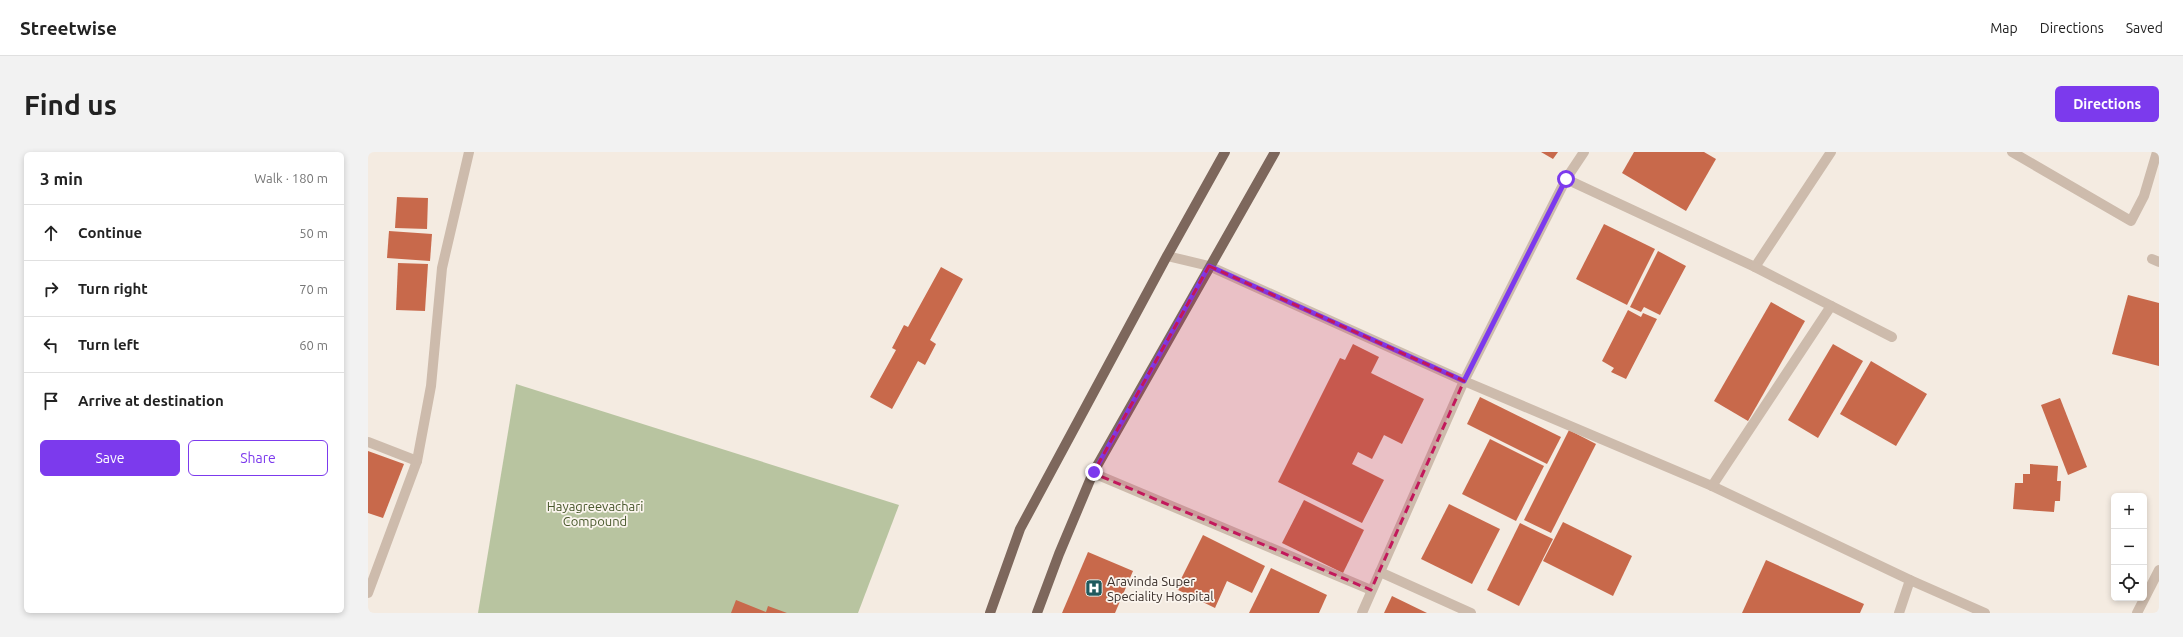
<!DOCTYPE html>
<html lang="en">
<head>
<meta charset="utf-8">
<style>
	body { margin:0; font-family:Ubuntu,sans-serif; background:#f2f2f2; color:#222 }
	.controls { position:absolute; right:12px; bottom:12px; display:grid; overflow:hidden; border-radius:6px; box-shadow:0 2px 6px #0003 }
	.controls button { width:36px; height:36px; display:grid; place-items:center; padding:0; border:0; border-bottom:1px solid #e0e0e0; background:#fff; color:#222; font:20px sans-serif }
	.stop { position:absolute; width:12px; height:12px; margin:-9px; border:3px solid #7c3aed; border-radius:50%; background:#fff }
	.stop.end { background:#7c3aed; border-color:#fff; box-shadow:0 1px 4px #0008 }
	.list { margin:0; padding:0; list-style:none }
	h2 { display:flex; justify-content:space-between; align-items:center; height:52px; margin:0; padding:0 16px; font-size:17px }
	h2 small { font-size:13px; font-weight:400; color:#767676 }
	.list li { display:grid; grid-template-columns:26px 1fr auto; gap:12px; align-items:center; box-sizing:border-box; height:56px; padding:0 16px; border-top:1px solid #e0e0e0 }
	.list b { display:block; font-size:15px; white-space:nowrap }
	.list em { font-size:13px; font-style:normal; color:#767676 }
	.actions { display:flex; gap:8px; padding:12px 16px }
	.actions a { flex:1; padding:9px 0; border:1px solid #7c3aed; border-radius:6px; text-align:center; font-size:14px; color:#7c3aed }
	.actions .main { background:#7c3aed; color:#fff }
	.icon { flex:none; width:22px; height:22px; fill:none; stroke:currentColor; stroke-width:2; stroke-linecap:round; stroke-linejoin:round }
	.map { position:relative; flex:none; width:1791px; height:461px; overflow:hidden; border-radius:6px }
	header { display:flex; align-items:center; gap:24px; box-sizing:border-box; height:56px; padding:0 20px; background:#fff; border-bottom:1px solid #e0e0e0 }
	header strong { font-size:19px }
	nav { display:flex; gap:22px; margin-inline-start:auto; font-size:14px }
	.intro { display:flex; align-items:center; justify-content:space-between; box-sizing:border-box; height:96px; padding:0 24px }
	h1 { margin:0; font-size:28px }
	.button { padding:10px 18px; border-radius:6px; background:#7c3aed; color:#fff; font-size:14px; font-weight:700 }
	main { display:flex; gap:24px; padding:0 24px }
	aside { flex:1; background:#fff; border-radius:6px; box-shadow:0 2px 6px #0003 }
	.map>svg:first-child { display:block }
	.green { fill:#b8c4a0 }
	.building { fill:#c8694b }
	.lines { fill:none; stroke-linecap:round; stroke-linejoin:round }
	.minor { stroke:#cdbbac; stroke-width:10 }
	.primary { stroke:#7d675c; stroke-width:10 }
	.route { stroke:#7c3aed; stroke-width:5 }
	.marked { fill:#c2185b; fill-opacity:0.2; stroke:#c2185b; stroke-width:3; stroke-dasharray:8 5; stroke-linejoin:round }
	.labels { text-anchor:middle; stroke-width:3.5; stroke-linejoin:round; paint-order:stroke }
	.park-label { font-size:13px; fill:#4a5a2e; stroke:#fbf5ee }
	.poi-label { font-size:13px; fill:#3b302b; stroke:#fbf5ee; text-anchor:start }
</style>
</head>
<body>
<header>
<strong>Streetwise</strong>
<nav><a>Map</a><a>Directions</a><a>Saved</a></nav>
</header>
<div class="intro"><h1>Find us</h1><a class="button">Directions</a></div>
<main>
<aside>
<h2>3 min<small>Walk · 180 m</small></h2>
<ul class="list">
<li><svg class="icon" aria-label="ahead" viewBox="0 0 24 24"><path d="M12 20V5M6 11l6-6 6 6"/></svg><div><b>Continue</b></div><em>50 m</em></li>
<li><svg class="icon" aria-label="right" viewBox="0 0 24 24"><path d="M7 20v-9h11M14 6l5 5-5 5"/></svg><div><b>Turn right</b></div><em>70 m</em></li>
<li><svg class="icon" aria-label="left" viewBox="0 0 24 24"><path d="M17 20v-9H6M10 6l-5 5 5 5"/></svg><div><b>Turn left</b></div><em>60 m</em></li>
<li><svg class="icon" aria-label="arrive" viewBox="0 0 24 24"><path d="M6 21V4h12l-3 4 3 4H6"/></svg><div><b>Arrive at destination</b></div></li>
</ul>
<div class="actions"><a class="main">Save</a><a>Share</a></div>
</aside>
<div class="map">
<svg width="1791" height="461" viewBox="0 0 1791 461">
	<rect width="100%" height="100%" fill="#f4ebe1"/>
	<polygon class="green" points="148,232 531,353 490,461 110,461"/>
	<g class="building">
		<polygon points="1173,0 1190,0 1185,7"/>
		<polygon points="1266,0 1336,0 1348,7 1318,59 1254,21"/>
		<polygon points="29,45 60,46 59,77 27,76"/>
		<polygon points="1236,72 1287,97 1259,153 1208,127"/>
		<polygon points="21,79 64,82 62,109 19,106"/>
		<polygon points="1290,99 1318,114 1292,163 1276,155 1273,160 1262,155"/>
		<polygon points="30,111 60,112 57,159 28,158"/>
		<polygon points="573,115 595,127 562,188 568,192 557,213 550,209 524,257 502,245 528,198 524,196 536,173 540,175"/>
		<polygon points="1760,143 1791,151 1791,214 1744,202"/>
		<polygon points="1403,150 1437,169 1380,269 1346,249"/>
		<polygon points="1260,158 1273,165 1275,161 1289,167 1258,227 1243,220 1246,216 1234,209"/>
		<polygon points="985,192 1011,205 1003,221 1056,247 1034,292 1016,283 1004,307 990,300 984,312 1016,328 994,371 910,330 972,206 977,208"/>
		<polygon points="1465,192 1495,209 1450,286 1420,268"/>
		<polygon points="1503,209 1559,242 1528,294 1472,262"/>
		<polygon points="1112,245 1193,285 1179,312 1099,272"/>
		<polygon points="1692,246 1719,315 1700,323 1673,253"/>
		<polygon points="1201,278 1228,292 1183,381 1156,368"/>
		<polygon points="1122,287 1176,314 1148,369 1094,342"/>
		<polygon points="0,299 36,312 15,366 0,361"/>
		<polygon points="1662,312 1690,314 1689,329 1693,329 1692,349 1687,349 1686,360 1645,357 1647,331 1655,331 1655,322 1662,322"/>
		<polygon points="936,348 996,378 975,421 914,391"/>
		<polygon points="1081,352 1132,377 1104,432 1053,407"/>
		<polygon points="1195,370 1264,404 1245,444 1175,409"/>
		<polygon points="1152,371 1185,387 1151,454 1119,438"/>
		<polygon points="835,383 897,414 884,441 859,429 847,456 808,437"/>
		<polygon points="720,400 765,419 747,461 694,461"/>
		<polygon points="1398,408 1496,452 1492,461 1374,461"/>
		<polygon points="903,416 959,443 951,461 881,461"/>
		<polygon points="1024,444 1059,461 1016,461"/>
		<polygon points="368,448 398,460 400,454 419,461 363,461"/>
	</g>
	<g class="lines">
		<g class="minor">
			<polyline points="1644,0 1763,69 1776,44 1789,0"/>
			<polyline points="1198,27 1387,115 1463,0"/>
			<polyline points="799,104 841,114 1096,229 1344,334 1542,428 1617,461"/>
			<polyline points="1784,107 1791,110"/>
			<polyline points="1387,115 1524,185"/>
			<polyline points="0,290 49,309"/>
			<polyline points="725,321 1003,438"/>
			<polyline points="1344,334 1463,154"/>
			<polyline points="1012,420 1103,461"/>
			<polyline points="0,441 49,309 63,234 74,116 101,0"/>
			<polyline points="994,461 1096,229 1198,27 1216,0"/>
			<polyline points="1531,461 1542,428"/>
			<polyline points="1769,461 1791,418"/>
		</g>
		<g class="primary">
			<polyline points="622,461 652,377 799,104 857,0"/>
			<polyline points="669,461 691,402 725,321 907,0"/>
		</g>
	</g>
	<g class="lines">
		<polyline class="route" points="726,320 841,114 1096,229 1198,27"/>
	</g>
	<path class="marked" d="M841,114L1096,229L1003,438L725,321Z"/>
	<defs>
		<symbol id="hospital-square" viewBox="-11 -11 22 22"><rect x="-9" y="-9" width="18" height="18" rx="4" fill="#1f5a5e" stroke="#fbf5ee"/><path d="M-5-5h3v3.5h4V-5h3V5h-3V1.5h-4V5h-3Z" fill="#fff"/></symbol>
	</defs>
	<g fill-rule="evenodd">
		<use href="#hospital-square" x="716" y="426" width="20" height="20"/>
	</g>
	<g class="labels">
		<g class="park-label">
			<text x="227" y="359">Hayagreevachari<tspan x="227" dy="15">Compound</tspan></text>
		</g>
		<g class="poi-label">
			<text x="739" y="434">Aravinda Super<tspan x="739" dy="15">Speciality Hospital</tspan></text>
		</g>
	</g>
</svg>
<div class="controls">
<button>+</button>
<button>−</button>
<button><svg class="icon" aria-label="locate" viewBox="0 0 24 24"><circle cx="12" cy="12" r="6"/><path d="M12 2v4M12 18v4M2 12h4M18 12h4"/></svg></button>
</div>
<div class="stop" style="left:1198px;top:27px"></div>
<div class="stop end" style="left:726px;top:320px"></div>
</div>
</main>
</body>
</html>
